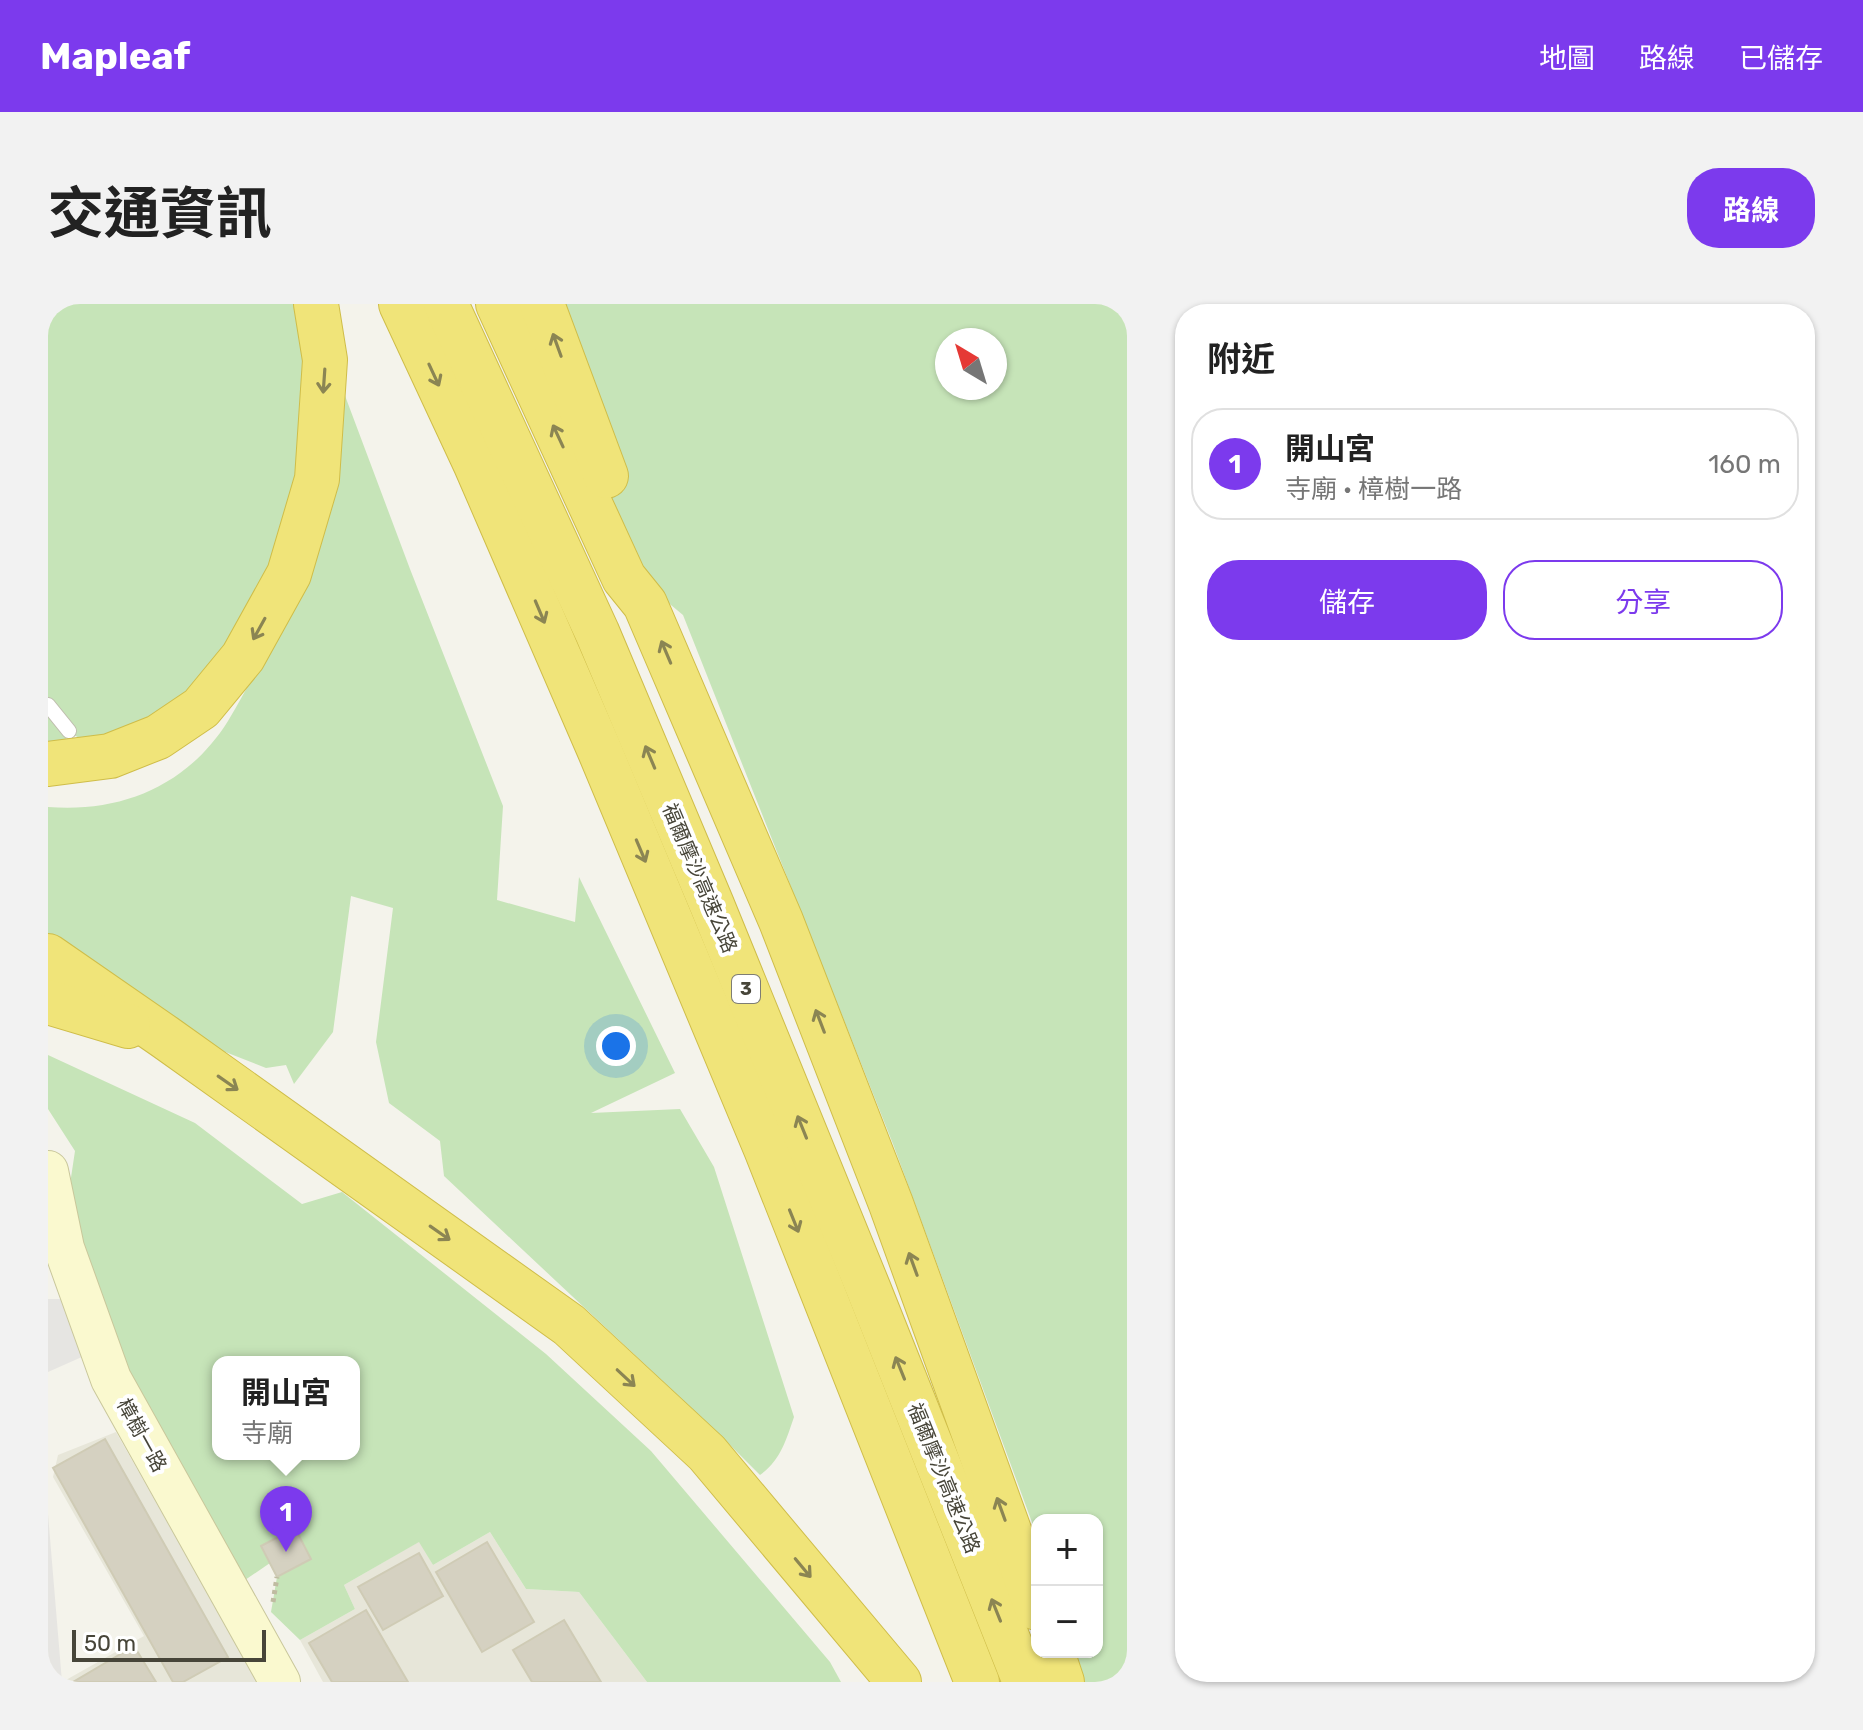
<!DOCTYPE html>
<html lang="zh-TW">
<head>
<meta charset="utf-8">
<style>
	body { margin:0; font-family:Rubik,"Noto Sans TC",sans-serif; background:#f2f2f2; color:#222 }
	.controls { position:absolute; right:24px; bottom:24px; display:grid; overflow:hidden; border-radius:16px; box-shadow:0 2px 6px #0004 }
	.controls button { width:72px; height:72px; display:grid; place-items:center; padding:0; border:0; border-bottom:2px solid #e0e0e0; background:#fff; color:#222; font:40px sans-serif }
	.compass { position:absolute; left:887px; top:24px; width:72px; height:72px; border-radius:50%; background:#fff; box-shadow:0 2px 6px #0004; rotate:322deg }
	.scale { position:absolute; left:24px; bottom:20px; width:194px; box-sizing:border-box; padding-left:8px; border:4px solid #474539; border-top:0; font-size:22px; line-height:28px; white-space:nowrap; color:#474539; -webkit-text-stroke:6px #fff; paint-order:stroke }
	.you { position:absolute; left:568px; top:742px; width:28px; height:28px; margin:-20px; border:6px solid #fff; border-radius:50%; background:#1a73e8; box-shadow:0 0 0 12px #1a73e833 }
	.badge { display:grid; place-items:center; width:52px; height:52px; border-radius:50%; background:#7c3aed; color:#fff; font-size:26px; font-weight:700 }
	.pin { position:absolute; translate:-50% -66px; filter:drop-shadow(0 2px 4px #0008) }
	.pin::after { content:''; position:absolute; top:42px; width:28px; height:24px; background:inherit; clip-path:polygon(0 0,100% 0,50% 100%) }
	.popup { position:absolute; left:164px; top:1052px; width:148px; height:104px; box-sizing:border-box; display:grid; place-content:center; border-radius:16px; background:#fff; filter:drop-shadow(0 2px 6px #0005); font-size:26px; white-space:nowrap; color:#767676 }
	.popup b { font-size:30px; color:#222 }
	.popup::after { content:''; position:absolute; left:50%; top:100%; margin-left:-16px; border:16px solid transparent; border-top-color:#fff }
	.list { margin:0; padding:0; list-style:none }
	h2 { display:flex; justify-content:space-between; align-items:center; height:104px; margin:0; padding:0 32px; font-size:34px }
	h2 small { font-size:26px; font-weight:400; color:#767676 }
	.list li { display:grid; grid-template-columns:52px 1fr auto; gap:24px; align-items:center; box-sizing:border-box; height:112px; margin:0 16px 16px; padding:0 16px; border:2px solid #e0e0e0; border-radius:32px }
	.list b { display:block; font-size:30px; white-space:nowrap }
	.list p { margin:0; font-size:26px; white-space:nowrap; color:#767676 }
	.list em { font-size:26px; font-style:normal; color:#767676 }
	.actions { display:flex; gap:16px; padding:24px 32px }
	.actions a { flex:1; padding:18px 0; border:2px solid #7c3aed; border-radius:32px; text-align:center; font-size:28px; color:#7c3aed }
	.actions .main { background:#7c3aed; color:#fff }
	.map { position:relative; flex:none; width:1079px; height:1378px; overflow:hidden; border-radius:32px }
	header { display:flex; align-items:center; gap:48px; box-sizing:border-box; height:112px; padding:0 40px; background:#7c3aed; color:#fff }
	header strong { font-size:38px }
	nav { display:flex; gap:44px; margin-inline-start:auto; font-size:28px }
	.intro { display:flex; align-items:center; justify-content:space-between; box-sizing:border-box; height:192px; padding:0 48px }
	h1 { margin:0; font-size:56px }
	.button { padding:20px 36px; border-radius:32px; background:#7c3aed; color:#fff; font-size:28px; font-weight:700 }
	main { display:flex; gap:48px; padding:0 48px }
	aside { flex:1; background:#fff; border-radius:32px; box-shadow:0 2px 6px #0004 }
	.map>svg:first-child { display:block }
	.residential { fill:#e7e6d9 }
	.green { fill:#c6e4b8; fill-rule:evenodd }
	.parking { fill:#e6e5e2 }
	.building { fill:#d5d1c1; stroke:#cfcbb5; stroke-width:2 }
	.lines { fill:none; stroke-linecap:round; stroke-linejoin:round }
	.lane-casing { stroke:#bfbdae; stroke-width:16 }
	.secondary-casing { stroke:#c9c79b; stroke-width:42 }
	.highway-casing { stroke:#cfbd49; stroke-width:46 }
	.path { stroke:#bfbba1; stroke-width:5; stroke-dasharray:4 4; stroke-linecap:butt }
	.lane { stroke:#fff; stroke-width:14 }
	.secondary { stroke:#faf9cf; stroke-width:40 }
	.highway { stroke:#f0e479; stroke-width:44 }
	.oneway { stroke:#8b8553 }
	.labels { text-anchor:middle; stroke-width:8; stroke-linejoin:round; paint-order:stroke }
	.shield { fill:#fff; stroke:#7e7d74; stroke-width:2 }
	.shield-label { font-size:18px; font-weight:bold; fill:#474539 }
	.street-label { font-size:20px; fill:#474539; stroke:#fff }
</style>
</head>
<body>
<header>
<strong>Mapleaf</strong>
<nav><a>地圖</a><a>路線</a><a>已儲存</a></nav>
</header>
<div class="intro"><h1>交通資訊</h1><a class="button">路線</a></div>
<main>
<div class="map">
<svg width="1079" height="1378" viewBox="0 0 1079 1378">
	<rect width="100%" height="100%" fill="#f4f3eb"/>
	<g class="residential">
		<polygon points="68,1128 210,1378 19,1378 18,1376 96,1332 5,1173 10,1151"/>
		<polygon points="442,1228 478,1285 531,1288 599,1378 275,1378 252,1336 307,1305 296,1281 372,1237 385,1261"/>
	</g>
	<g class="green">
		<path d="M0,0H268L272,25L362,265L455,502L449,596L527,618L531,573L627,769L543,809L632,805L666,863L746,1113C738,1136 733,1156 712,1171L669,1128L396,872L392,837L341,799L328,738L345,604L303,592L285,728L246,780L238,761L218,764L116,724L0,644V503C74,509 140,481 180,417C193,396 204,374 216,352L195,353L62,452L21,428L6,461L0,460Z"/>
		<path d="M458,0H1079V1378H1032L1028,1348H1049V1216H989V1232L845,840L635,311L582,267ZM899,36H947V84H899Z"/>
		<path d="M0,751L147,819L254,900L294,888L498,1050L603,1147L782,1358L793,1378H599L531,1288L478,1285L442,1228L385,1261L371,1238L296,1281L307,1305L252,1336L223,1308L229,1273L263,1255L247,1224L214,1241L222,1259L197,1276L78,1061L14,933L27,847L0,805ZM170,1058H306V1150H170Z"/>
	</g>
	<g class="parking">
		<polygon points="0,995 14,995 36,1052 0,1068"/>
		<polygon points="0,1210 14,1378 0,1378"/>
	</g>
	<g class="building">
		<polygon points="57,1135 180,1353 135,1378 125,1378 5,1164"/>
		<polygon points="247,1224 263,1255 229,1273 213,1242"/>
		<polygon points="439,1238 486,1318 434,1348 388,1268"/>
		<polygon points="371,1249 395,1292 335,1326 310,1283"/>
		<polygon points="318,1306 360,1378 284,1378 261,1339"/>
		<polygon points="516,1316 553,1378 484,1378 465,1346"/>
		<polygon points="86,1342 108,1378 25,1378"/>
	</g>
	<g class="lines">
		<defs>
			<polyline id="lane" points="0,401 21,427"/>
			<polyline id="secondary" points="0,867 16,944 63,1075 232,1378"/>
			<g id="highway">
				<polyline points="353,0 428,161 551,445 718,845 929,1378"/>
				<polyline points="398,0 549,328 664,601 821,986 977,1378"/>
				<polyline points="450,0 576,274 597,300 733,617 843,900 989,1304"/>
				<polyline points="494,0 558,172"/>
				<polyline points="0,460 62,452 110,433 153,404 195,353 241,270 269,175 277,56 268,0"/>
				<polyline points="0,652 117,733 521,1021 659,1149 851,1378"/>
				<polyline points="0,698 80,722"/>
				<polyline points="1004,1348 1014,1378"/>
			</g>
		</defs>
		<use href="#lane" class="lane-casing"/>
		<use href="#secondary" class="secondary-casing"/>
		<use href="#highway" class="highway-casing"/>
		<polyline class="path" points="225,1298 229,1273"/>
		<use href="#lane" class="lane"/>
		<use href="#secondary" class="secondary"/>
		<use href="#highway" class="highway"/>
	</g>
	<defs><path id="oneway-shaft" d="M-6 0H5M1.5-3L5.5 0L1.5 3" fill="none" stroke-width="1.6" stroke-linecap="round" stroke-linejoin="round" transform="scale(2)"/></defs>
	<g class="oneway">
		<use href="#oneway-shaft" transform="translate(509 41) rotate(-110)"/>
		<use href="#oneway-shaft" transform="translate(386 71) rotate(65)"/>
		<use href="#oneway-shaft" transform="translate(276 77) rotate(94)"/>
		<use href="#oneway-shaft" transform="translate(510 132) rotate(-115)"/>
		<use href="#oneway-shaft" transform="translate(492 308) rotate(67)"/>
		<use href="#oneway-shaft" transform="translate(211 325) rotate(119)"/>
		<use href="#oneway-shaft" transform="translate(618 348) rotate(-113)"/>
		<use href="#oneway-shaft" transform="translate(602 453) rotate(-113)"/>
		<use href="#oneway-shaft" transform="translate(593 547) rotate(67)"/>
		<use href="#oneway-shaft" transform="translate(772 717) rotate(-111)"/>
		<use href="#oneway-shaft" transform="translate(180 779) rotate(35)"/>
		<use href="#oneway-shaft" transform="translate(754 823) rotate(-112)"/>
		<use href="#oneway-shaft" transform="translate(746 917) rotate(68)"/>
		<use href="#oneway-shaft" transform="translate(392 929) rotate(35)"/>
		<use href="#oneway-shaft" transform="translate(865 960) rotate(-110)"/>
		<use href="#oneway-shaft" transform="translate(852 1064) rotate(-112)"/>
		<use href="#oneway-shaft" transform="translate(578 1074) rotate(43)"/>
		<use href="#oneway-shaft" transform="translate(953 1205) rotate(-110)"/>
		<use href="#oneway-shaft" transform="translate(755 1264) rotate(50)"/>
		<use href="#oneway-shaft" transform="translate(948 1306) rotate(-112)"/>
	</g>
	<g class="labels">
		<rect class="shield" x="684" y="671" width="28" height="28" rx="6"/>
		<g class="shield-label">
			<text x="698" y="691">3</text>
		</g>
		<g class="street-label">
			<text transform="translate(652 574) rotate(67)" y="7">福爾摩沙高速公路</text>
			<text transform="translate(94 1131) rotate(61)" y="7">樟樹一路</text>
			<text transform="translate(896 1174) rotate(68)" y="7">福爾摩沙高速公路</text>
		</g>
	</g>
</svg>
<div class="controls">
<button>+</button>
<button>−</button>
</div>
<svg class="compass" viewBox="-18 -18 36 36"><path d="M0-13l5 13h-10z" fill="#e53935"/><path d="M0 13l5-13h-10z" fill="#767676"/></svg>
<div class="scale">50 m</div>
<div class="you"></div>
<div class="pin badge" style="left:238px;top:1248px">1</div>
<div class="popup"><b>開山宮</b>寺廟</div>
</div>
<aside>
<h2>附近<small></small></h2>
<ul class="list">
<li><span class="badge">1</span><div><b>開山宮</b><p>寺廟 · 樟樹一路</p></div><em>160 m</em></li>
</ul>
<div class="actions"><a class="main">儲存</a><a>分享</a></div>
</aside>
</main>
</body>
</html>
